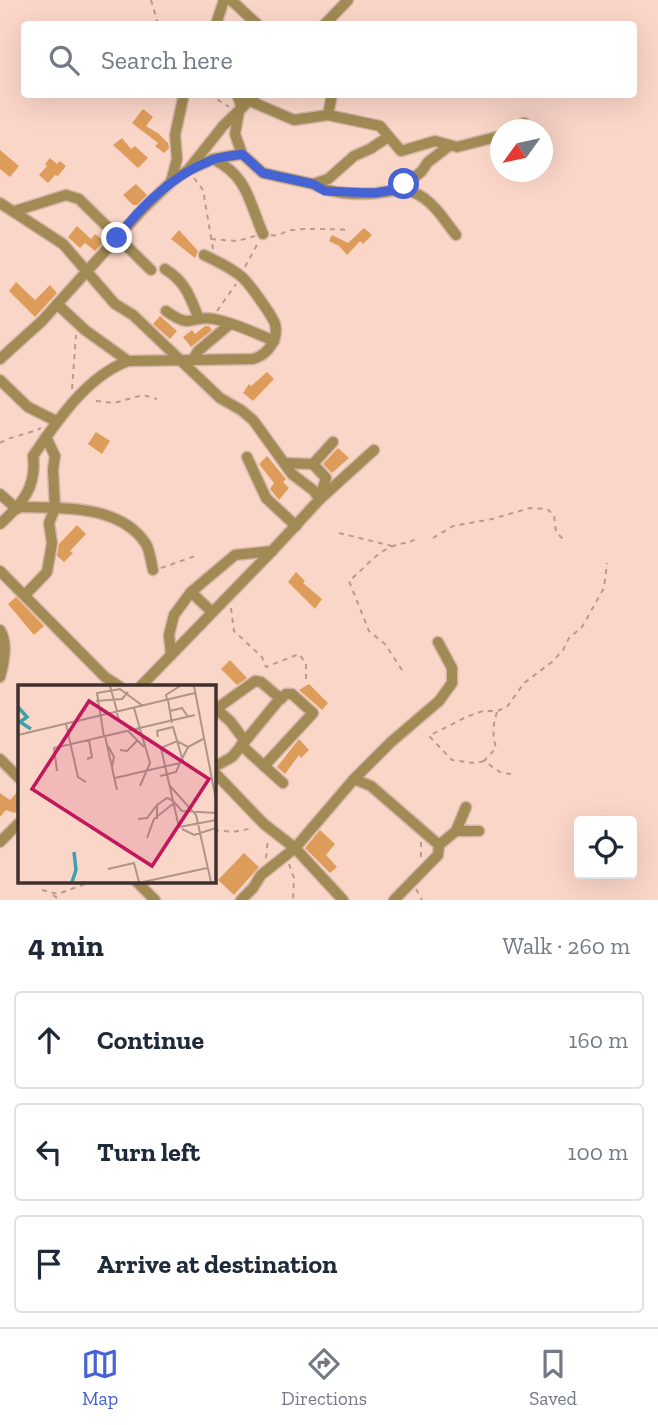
<!DOCTYPE html>
<html lang="en">
<head>
<meta charset="utf-8">
<style>
	body { margin:0; font-family:"Zilla Slab",serif; background:#f6f6f7; color:#1f2937 }
	.controls { position:absolute; right:21px; bottom:21px; display:grid; overflow:hidden; border-radius:7px; box-shadow:0 7px 28px #0002 }
	.controls button { width:63px; height:63px; display:grid; place-items:center; padding:0; border:0; border-bottom:2px solid #e0e1e3; background:#fff; color:#1f2937; font:35px sans-serif }
	.compass { position:absolute; left:490px; top:119px; width:63px; height:63px; border-radius:50%; background:#fff; box-shadow:0 7px 28px #0002; rotate:237deg }
	.stop { position:absolute; width:21px; height:21px; margin:-16px; border:5px solid #4663d6; border-radius:50%; background:#fff }
	.stop.end { background:#4663d6; border-color:#fff; box-shadow:0 2px 7px #0008 }
	.list { margin:0; padding:0; list-style:none }
	h2 { display:flex; justify-content:space-between; align-items:center; height:91px; margin:0; padding:0 28px; font-size:30px }
	h2 small { font-size:23px; font-weight:400; color:#747a83 }
	.list li { display:grid; grid-template-columns:46px 1fr auto; gap:21px; align-items:center; box-sizing:border-box; height:98px; margin:0 14px 14px; padding:0 14px; border:2px solid #e0e1e3; border-radius:7px }
	.list b { display:block; font-size:26px; white-space:nowrap }
	.list em { font-size:23px; font-style:normal; color:#747a83 }
	.icon { flex:none; width:38px; height:38px; fill:none; stroke:currentColor; stroke-width:2; stroke-linecap:round; stroke-linejoin:round }
	.map { position:relative; flex:none; width:658px; height:900px; overflow:hidden }
	.search { position:absolute; background:#fff; box-shadow:0 7px 28px #0002; left:21px; right:21px; top:21px; height:77px; display:flex; align-items:center; gap:18px; box-sizing:border-box; padding:0 24px; border-radius:7px; color:#747a83; font-size:26px }
	.sheet { height:427px; background:#fff }
	nav { display:flex; justify-content:space-around; align-items:center; box-sizing:border-box; height:98px; border-top:2px solid #e0e1e3; background:#fff; font-size:19px; color:#747a83 }
	nav a { display:grid; justify-items:center; gap:4px }
	nav .on { color:#4663d6 }
	.map>svg:first-child { display:block }
	.building { fill:#dd9c5a }
	.lines { fill:none; stroke-linecap:round; stroke-linejoin:round }
	.minor-casing { stroke:#d5b5a9; stroke-width:13 }
	.path { stroke:#b79b90; stroke-width:2; stroke-dasharray:5 5; stroke-linecap:butt }
	.minor { stroke:#a18a53; stroke-width:10 }
	.route { stroke:#4663d6; stroke-width:9 }
	.inset-river { fill:none; stroke:#3fa1ab; stroke-width:3.5 }
	.inset-road { fill:none; stroke:#af948a; stroke-width:2 }
	.view { fill:#c2185b; fill-opacity:0.15; stroke:#c2185b; stroke-width:3.5 }
	.inset-edge { fill:none; stroke:#3f312c; stroke-width:3.5 }
</style>
</head>
<body>
<div class="map">
<svg width="658" height="900" viewBox="0 0 658 900">
	<rect width="100%" height="100%" fill="#fad6c8"/>
	<g class="building">
		<polygon points="143,109 153,117 146,126 159,134 168,143 169,148 164,153 155,146 158,143 132,123"/>
		<polygon points="122,138 131,149 135,146 148,158 138,168 113,145"/>
		<polygon points="0,150 19,166 10,177 0,169"/>
		<polygon points="50,158 57,164 60,161 66,166 58,176 55,175 48,183 39,175 47,166 45,164"/>
		<polygon points="136,184 147,195 137,205 133,205 123,195"/>
		<polygon points="77,226 91,239 95,234 104,241 95,251 85,243 80,248 68,237"/>
		<polygon points="364,228 372,235 363,244 360,241 347,255 339,246 329,241 332,235 348,243"/>
		<polygon points="179,230 198,251 195,258 171,239"/>
		<polygon points="16,282 35,300 50,285 57,293 35,317 9,291"/>
		<polygon points="160,316 177,331 170,339 153,324"/>
		<polygon points="205,326 209,326 212,330 191,347 183,337 192,330 195,334"/>
		<polygon points="267,372 274,379 253,401 243,393 249,384 251,386"/>
		<polygon points="96,432 110,441 102,454 88,444"/>
		<polygon points="338,448 349,458 332,473 323,464"/>
		<polygon points="267,456 286,479 283,482 289,488 279,500 270,489 274,483 259,464"/>
		<polygon points="77,525 86,534 70,551 73,553 64,562 57,556 59,544"/>
		<polygon points="296,572 305,581 303,583 322,599 315,609 288,582"/>
		<polygon points="16,597 44,626 34,635 8,604"/>
		<polygon points="230,660 247,678 237,685 221,669"/>
		<polygon points="309,684 328,703 322,710 299,690"/>
		<polygon points="299,739 309,750 301,758 299,755 285,774 277,767"/>
		<polygon points="19,790 19,808 15,813 6,810 0,817 0,793 10,800"/>
		<polygon points="320,830 335,844 326,855 337,867 330,873 305,848"/>
		<polygon points="244,853 259,867 234,895 218,880"/>
	</g>
	<g class="lines">
		<defs>
			<g id="minor">
				<polyline points="231,0 257,24"/>
				<polyline points="216,24 224,0"/>
				<polyline points="325,24 348,0"/>
				<polyline points="237,94 242,108"/>
				<polyline points="250,101 294,120 328,115 380,126 401,151 435,141 457,147 500,136"/>
				<polyline points="239,111 235,134 242,154 263,173 313,184 328,179 354,156 370,149 388,137"/>
				<polyline points="328,115 332,94"/>
				<polyline points="512,130 524,123"/>
				<path d="M213,159C248,176 249,202 263,234"/>
				<polyline points="193,168 213,159 242,154"/>
				<polyline points="171,182 177,159 175,135 184,94"/>
				<path d="M313,184C330,194 357,195 377,193C392,191 405,187 419,195C435,204 445,221 456,235"/>
				<polyline points="399,189 421,172 428,162 449,146"/>
				<polyline points="0,203 63,244 115,304 133,315 220,398 241,410 253,420 292,474 313,490 320,499"/>
				<polyline points="15,211 66,195 79,199 151,270"/>
				<path d="M165,269C186,282 190,297 199,319"/>
				<polyline points="57,304 85,330 128,361"/>
				<path d="M166,311C194,331 189,314 214,319C235,323 255,333 274,341"/>
				<polyline points="0,359 42,321 143,209 171,182 188,170 223,126 256,94"/>
				<polyline points="193,360 198,351 230,324"/>
				<polyline points="0,380 28,407 56,421"/>
				<polyline points="247,457 266,498 296,526"/>
				<polyline points="284,463 313,464 333,442"/>
				<polyline points="313,464 326,478 320,498"/>
				<polyline points="0,494 17,509"/>
				<path d="M19,507C61,508 120,504 146,544C150,551 151,562 153,570"/>
				<path d="M0,524C22,504 37,487 33,456C57,421 87,376 128,361L253,359C267,355 279,340 275,324C272,315 250,285 243,278C232,268 217,261 204,255"/>
				<polyline points="0,571 105,677 120,687"/>
				<polyline points="191,592 212,612"/>
				<polyline points="25,595 47,572 52,543 49,523 55,508 53,469 55,456 46,437"/>
				<path d="M0,630C8,642 4,663 0,677"/>
				<polyline points="171,655 169,635 174,615 191,592 235,555 272,551"/>
				<polyline points="140,687 272,551 320,499 374,450"/>
				<polyline points="214,707 230,721 245,741"/>
				<polyline points="216,709 255,681 261,682 281,699"/>
				<polyline points="241,745 283,783"/>
				<polyline points="0,759 19,778"/>
				<polyline points="214,767 232,757 278,701 286,694 292,694 313,713 264,766"/>
				<polyline points="214,772 264,824 295,848 343,900"/>
				<polyline points="354,779 371,786 439,845"/>
				<polyline points="456,831 466,807"/>
				<polyline points="0,842 19,823"/>
				<polyline points="136,881 155,900"/>
				<polyline points="241,900 253,888 261,875 295,848 354,779 391,742 439,701 452,683 452,668 438,642"/>
				<polyline points="394,900 438,855 439,845 456,831 479,831"/>
			</g>
		</defs>
		<use href="#minor" class="minor-casing"/>
		<g class="path">
			<polyline points="151,0 158,24"/>
			<polyline points="209,94 229,107"/>
			<polyline points="194,178 203,190 213,249"/>
			<path d="M271,235C279,237 284,231 292,230C311,228 329,229 348,230"/>
			<polyline points="211,239 237,241 255,236"/>
			<polyline points="245,267 259,241"/>
			<polyline points="217,311 236,284"/>
			<polyline points="72,389 76,335"/>
			<polyline points="96,401 114,403 143,395 157,399"/>
			<path d="M0,443C8,437 29,434 41,428"/>
			<polyline points="339,533 392,546"/>
			<polyline points="433,538 453,526 492,519 530,508 547,509 554,515 556,532 563,539"/>
			<polyline points="161,568 198,555"/>
			<polyline points="231,608 234,631 262,657 266,667 299,654 306,663 306,682"/>
			<path d="M402,670L385,644L369,631L349,581C364,569 375,553 393,546C404,542 409,544 419,537"/>
			<path d="M497,712C493,725 492,734 496,748L484,761L500,772L515,775"/>
			<path d="M484,761C472,765 464,761 452,760L429,736L466,717L483,711H497L507,707L524,683L552,662L563,650L569,638L582,627L604,588L607,563"/>
			<polyline points="214,830 233,832 253,828"/>
			<polyline points="421,842 421,860"/>
			<polyline points="266,858 268,839"/>
			<polyline points="289,864 294,878 293,900"/>
			<polyline points="103,881 118,881"/>
			<polyline points="416,889 422,900"/>
			<polyline points="42,890 58,894 93,881"/>
			<polyline points="53,895 60,900"/>
		</g>
		<use href="#minor" class="minor"/>
	</g>
	<g class="lines">
		<path class="route" d="M117,238C140,207 173,175 210,161C220,156 232,156 242,154L263,173L313,184L325,191L374,193L399,189L404,184"/>
	</g>
	<g transform="translate(18 685)">
		<rect width="198" height="198" fill="#fad6c8"/>
		<path class="inset-river" d="M0,22L9,32L2,37L13,44M54,197L58,185L56,167"/>
		<path class="inset-road" d="M92,1L99,26M176,1L198,115M149,15L148,10L162,1M150,15L154,38M78,16L104,14L110,7M116,23L132,78L122,101M98,26L102,37L116,44M152,26L164,23L170,32M48,39L60,92L68,97M110,46L126,62M0,50L177,8M87,51L99,105M86,52L79,8L102,4L125,21M140,52L139,46L155,42L165,76M90,61L96,72L94,82M170,62L159,56L143,63L161,142L198,135M102,65L109,66L120,55M69,74L74,72L71,55M39,86L36,63L177,30M142,91L158,87L162,78M97,93L162,78L170,62L185,54M152,101L178,130L193,197M156,117L164,126L198,128M120,134L129,133L139,120M139,134V120L149,113L156,116M164,144L176,150L198,143M129,153L136,134L156,118M90,184L116,178L121,197M125,197L189,183"/>
		<path class="view" d="M71,16L191,94L134,181L14,104Z"/>
		<rect width="198" height="198" class="inset-edge"/>
	</g>
</svg>
<div class="controls">
<button><svg class="icon" aria-label="locate" viewBox="0 0 24 24"><circle cx="12" cy="12" r="6"/><path d="M12 2v4M12 18v4M2 12h4M18 12h4"/></svg></button>
</div>
<svg class="compass" viewBox="-18 -18 36 36"><path d="M0-13l5 13h-10z" fill="#e53935"/><path d="M0 13l5-13h-10z" fill="#747a83"/></svg>
<div class="stop" style="left:404px;top:184px"></div>
<div class="stop end" style="left:117px;top:238px"></div>
<div class="search"><svg class="icon" aria-label="search" viewBox="0 0 24 24"><circle cx="10" cy="10" r="6"/><path d="M15 15l6 6"/></svg>Search here</div>
</div>
<section class="sheet">
<h2>4 min<small>Walk · 260 m</small></h2>
<ul class="list">
<li><svg class="icon" aria-label="ahead" viewBox="0 0 24 24"><path d="M12 20V5M6 11l6-6 6 6"/></svg><div><b>Continue</b></div><em>160 m</em></li>
<li><svg class="icon" aria-label="left" viewBox="0 0 24 24"><path d="M17 20v-9H6M10 6l-5 5 5 5"/></svg><div><b>Turn left</b></div><em>100 m</em></li>
<li><svg class="icon" aria-label="arrive" viewBox="0 0 24 24"><path d="M6 21V4h12l-3 4 3 4H6"/></svg><div><b>Arrive at destination</b></div></li>
</ul>
</section>
<nav>
<a class="on"><svg class="icon" aria-label="map" viewBox="0 0 24 24"><path d="M3 6l6-2 6 2 6-2v14l-6 2-6-2-6 2zM9 4v14M15 6v14"/></svg>Map</a>
<a><svg class="icon" aria-label="directions" viewBox="0 0 24 24"><path d="M12 3l9 9-9 9-9-9zM9 14v-3h6M13 9l2 2-2 2"/></svg>Directions</a>
<a><svg class="icon" aria-label="saved" viewBox="0 0 24 24"><path d="M7 4h10v16l-5-4-5 4z"/></svg>Saved</a>
</nav>
</body>
</html>
